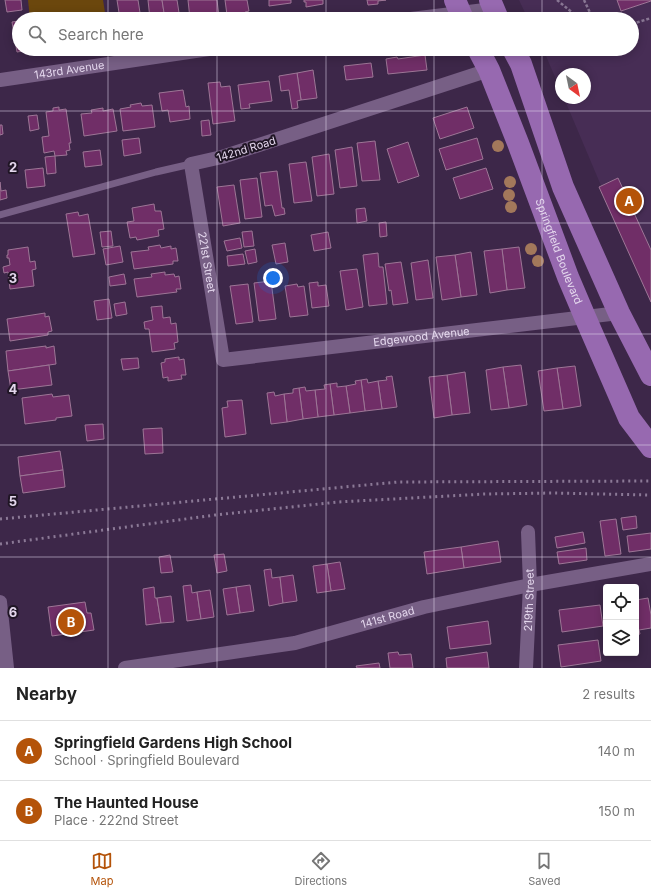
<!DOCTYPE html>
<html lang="en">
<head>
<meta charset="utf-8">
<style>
	body { margin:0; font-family:Inter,sans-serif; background:#f2f2f2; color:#222 }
	.controls { position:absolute; right:12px; bottom:12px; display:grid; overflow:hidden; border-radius:4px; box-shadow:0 2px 10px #0003 }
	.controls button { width:36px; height:36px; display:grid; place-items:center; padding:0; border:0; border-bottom:1px solid #e0e0e0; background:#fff; color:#222; font:20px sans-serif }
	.compass { position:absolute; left:555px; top:68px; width:36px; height:36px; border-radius:50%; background:#fff; box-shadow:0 2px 10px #0003; rotate:147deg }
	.you { position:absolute; left:273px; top:278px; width:14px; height:14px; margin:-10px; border:3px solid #fff; border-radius:50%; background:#1a73e8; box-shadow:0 0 0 6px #1a73e833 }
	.badge { display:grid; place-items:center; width:26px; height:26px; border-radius:50%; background:#b45309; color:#fff; font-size:13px; font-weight:700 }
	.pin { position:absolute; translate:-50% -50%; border:2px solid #fff; box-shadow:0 1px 4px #0006 }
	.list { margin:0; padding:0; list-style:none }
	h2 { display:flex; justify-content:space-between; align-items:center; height:52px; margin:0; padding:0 16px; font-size:17px }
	h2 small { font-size:13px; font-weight:400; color:#767676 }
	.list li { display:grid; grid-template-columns:26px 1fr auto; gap:12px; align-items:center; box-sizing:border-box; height:60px; padding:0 16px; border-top:1px solid #e0e0e0 }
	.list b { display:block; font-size:15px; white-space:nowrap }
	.list p { margin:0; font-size:13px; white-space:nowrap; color:#767676 }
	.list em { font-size:13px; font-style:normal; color:#767676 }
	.icon { flex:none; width:22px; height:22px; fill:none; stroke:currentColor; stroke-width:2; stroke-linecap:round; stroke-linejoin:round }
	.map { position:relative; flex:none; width:651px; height:668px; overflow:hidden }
	.search { position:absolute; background:#fff; box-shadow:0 2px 10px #0003; left:12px; right:12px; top:12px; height:44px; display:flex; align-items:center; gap:10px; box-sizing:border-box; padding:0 14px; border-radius:22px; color:#767676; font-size:15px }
	.sheet { height:172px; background:#fff }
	nav { display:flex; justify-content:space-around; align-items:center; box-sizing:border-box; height:56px; border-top:1px solid #e0e0e0; background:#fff; font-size:11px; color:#767676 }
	nav a { display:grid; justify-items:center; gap:2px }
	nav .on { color:#b45309 }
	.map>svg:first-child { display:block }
	.built { fill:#472d55 }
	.green { fill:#6b470d }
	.building { fill:#702e67; stroke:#9d7696 }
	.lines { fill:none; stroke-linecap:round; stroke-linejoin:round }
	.path { stroke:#897794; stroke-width:2.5; stroke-dasharray:3 2; stroke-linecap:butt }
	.lane { stroke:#775f85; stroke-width:7 }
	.street { stroke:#775f85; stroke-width:14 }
	.primary { stroke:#9769b0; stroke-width:22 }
	.rail { stroke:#8b7996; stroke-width:3; stroke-dasharray:2 4; stroke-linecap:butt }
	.tree { fill:#a3785b }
	.grid { fill:none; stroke:#e4d7ed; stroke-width:1; stroke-opacity:0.55 }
	.labels { text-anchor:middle; stroke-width:4; stroke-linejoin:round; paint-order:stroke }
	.street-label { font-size:11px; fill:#e4d7ed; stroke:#1f1524 }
	.grid-label { font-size:13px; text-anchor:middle; font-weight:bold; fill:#e4d7ed; stroke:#1f1524; stroke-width:4; stroke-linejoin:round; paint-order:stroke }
</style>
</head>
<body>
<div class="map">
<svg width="651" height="668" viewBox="0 0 651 668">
	<rect width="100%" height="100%" fill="#3d2749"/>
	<polygon class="built" points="519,0 651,0 651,304 564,98 585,98 585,74 561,74 561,91 543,49 632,49 632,19 528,19"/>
	<polygon class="green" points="28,0 103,0 106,19 30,19"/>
	<g class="building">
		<polygon points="5,0 21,0 22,10 7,12"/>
		<polygon points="117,0 138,0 141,19 120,19"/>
		<polygon points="148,0 162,0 165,19 150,19"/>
		<polygon points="162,0 177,0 180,19 165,19"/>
		<polygon points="188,0 217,0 219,17 190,19"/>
		<polygon points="225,0 247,0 249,11 245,12 245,15 229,18 228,14 227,15"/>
		<polygon points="269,0 291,0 291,3 269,6"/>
		<polygon points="304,0 323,0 323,4 306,7 306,2 304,2"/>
		<polygon points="367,0 386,0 378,1 378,4 368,5"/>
		<polygon points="617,0 651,0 651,1 621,11"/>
		<polygon points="19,21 19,49 30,50 17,52 12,22"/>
		<polygon points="425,55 427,70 388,74 386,59 397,57 398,59"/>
		<polygon points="371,63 373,77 346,80 344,66"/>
		<polygon points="313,70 317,98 301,100 297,73"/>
		<polygon points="297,73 301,100 297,101 298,108 292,109 289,90 281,91 279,76"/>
		<polygon points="269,81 272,101 249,104 250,108 241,109 238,85"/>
		<polygon points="220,82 221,87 230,86 235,121 213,124 208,83"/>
		<polygon points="183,90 186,107 189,106 190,119 170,122 168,110 162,111 159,93"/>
		<polygon points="141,103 142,106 152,105 155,127 123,131 120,109 131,107 130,105"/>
		<polygon points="59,107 59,110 66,109 71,143 69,143 70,150 66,151 67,155 55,156 54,151 44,153 42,137 49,136 46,112 53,111 53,108"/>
		<polygon points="467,107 474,128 440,139 433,118"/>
		<polygon points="103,108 103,111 113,109 117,131 84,136 81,114 92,113 91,110"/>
		<polygon points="37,115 39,129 30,131 28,116"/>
		<polygon points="209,120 211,135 202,136 201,121"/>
		<polygon points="0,125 2,125 3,134 0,135"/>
		<polygon points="139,138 141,153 124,156 122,140"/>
		<polygon points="477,138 483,159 446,170 439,149"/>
		<polygon points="375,141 380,180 362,181 357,143"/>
		<polygon points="408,142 419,176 398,183 387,149"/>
		<polygon points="352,147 357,186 340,188 335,150"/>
		<polygon points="100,150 102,165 85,167 83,152"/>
		<polygon points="329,154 334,194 317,196 312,157"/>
		<polygon points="55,156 56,173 47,174 45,157"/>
		<polygon points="306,162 312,201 294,203 289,164"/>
		<polygon points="43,168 45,186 27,188 25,170"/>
		<polygon points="486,168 493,189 460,199 453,178"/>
		<polygon points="277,171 282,208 284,208 285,214 275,216 272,205 265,206 260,173"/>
		<polygon points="257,178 262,217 245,219 240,180"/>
		<polygon points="618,178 651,250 651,302 599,187"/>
		<polygon points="0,182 1,191 6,190 7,198 0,200"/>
		<polygon points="234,185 240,223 223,226 217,187"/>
		<polygon points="154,204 155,211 161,211 164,229 158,230 159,236 137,240 136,237 130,238 127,222 134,221 132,208"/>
		<polygon points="365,208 367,221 357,223 356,209"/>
		<polygon points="78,212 79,216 88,214 95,254 73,257 66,214"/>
		<polygon points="386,222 387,236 380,237 379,223"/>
		<polygon points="111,231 113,246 102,247 100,232"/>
		<polygon points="252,231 254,246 244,247 242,232"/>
		<polygon points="328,232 331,248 314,251 311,235"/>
		<polygon points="240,238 242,248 227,251 224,241"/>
		<polygon points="285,243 288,262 276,264 272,245"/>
		<polygon points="160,245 161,248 171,246 171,249 176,248 178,261 173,261 173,264 134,269 131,252 149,250 148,247"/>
		<polygon points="120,246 123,262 106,265 103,249"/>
		<polygon points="28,247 30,262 35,261 36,269 32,270 34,286 10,289 8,272 4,273 3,267 10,265 9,258 7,258 7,255 8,255 8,250"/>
		<polygon points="519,247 525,288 507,290 502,249"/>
		<polygon points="255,249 257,262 248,264 245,251"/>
		<polygon points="502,249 507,290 490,293 484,251"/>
		<polygon points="471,252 477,295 461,297 455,255"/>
		<polygon points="378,253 379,267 383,267 387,304 369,306 363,255"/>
		<polygon points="243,254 245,264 228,266 227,256"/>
		<polygon points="455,255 461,297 442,300 436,257"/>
		<polygon points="428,260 433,298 416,300 411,263"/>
		<polygon points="401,262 408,303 393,305 391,290 389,291 385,264"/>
		<polygon points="357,269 363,307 346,310 340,271"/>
		<polygon points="165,272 165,275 174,274 175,277 179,276 181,289 176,289 177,292 137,297 134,279 152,277 151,274"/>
		<polygon points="124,274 126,284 110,286 109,277"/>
		<polygon points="271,281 276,319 259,321 254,283"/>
		<polygon points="318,282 318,286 326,285 329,306 312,308 309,283"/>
		<polygon points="248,284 253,322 236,324 230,286"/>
		<polygon points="297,284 298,287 304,286 308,315 290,317 285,286"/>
		<polygon points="109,299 112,318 97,320 94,301"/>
		<polygon points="125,302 127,314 116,316 114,304"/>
		<polygon points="162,306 163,318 170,317 171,324 176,323 178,342 174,343 175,349 152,352 149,329 145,329 144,322 153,320 151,307"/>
		<polygon points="45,313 45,317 49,316 52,331 48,332 48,335 10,341 7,319"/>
		<polygon points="46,346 46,348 54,346 56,364 8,371 6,351"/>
		<polygon points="179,357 179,360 184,359 186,375 181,375 182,379 168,381 168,377 163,378 161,363 165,362 165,359"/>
		<polygon points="138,358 139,368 123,370 121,359"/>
		<polygon points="49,365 52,385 11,390 8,371"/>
		<polygon points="521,365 527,405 509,408 503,367"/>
		<polygon points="575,366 581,406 563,409 557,368"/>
		<polygon points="503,367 509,408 491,410 486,370"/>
		<polygon points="557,368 563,409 544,411 538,371"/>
		<polygon points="465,372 470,413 452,415 447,375"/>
		<polygon points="447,375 452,415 434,418 429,377"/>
		<polygon points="392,376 397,407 382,409 378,381 387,380 386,377"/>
		<polygon points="367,379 368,383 378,381 382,409 365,411 361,380"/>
		<polygon points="361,380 365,411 350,413 346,386 356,384 355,381"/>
		<polygon points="337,383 337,387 346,386 350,413 334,415 330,384"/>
		<polygon points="330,384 334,415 318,417 315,390 325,389 324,385"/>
		<polygon points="305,387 306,391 315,390 318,417 303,419 299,388"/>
		<polygon points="299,388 303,419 287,422 284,394 293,393 293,389"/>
		<polygon points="274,392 275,396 284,394 287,422 271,424 267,393"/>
		<polygon points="52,394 53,397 69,395 72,416 56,418 56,420 25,424 22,398"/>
		<polygon points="242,400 246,434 225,437 222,408 228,407 227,401"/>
		<polygon points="103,424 104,439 87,441 85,425"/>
		<polygon points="162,428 163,453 145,454 143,429"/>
		<polygon points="60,451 63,470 20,476 18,457"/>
		<polygon points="63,470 65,487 23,493 20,476"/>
		<polygon points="636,516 637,528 623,530 621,518"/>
		<polygon points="616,519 621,554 605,556 600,521"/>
		<polygon points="583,532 585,543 557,548 555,537"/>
		<polygon points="651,533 651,549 629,552 627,536"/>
		<polygon points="498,541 501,562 464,568 461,547"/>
		<polygon points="461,547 464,568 427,574 424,552"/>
		<polygon points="586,548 587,560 559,564 557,552"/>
		<polygon points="224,554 227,571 217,573 214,555"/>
		<polygon points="170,555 173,572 161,573 159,557"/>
		<polygon points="340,562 345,589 331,591 327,564"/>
		<polygon points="327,564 331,591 317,593 313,566"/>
		<polygon points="271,569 272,578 280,577 283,603 269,606 264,570"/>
		<polygon points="293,575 297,601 283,603 280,577"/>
		<polygon points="191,585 192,593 197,592 201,619 187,621 183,586"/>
		<polygon points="250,585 254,611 240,613 236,587"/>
		<polygon points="154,587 155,598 157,598 161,623 146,625 143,589"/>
		<polygon points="236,587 240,613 227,615 223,589"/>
		<polygon points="210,590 214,617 201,619 197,592"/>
		<polygon points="171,596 174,622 161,623 157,598"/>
		<polygon points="648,598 651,615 651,628 639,630 640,634 636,635 636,600"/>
		<polygon points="85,602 87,613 91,613 94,630 52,636 48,607"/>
		<polygon points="600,605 603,626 562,632 559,610"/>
		<polygon points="488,621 491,644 450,649 447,627"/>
		<polygon points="598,640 601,661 561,667 558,645"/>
		<polygon points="398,652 399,655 411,654 413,668 390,668 388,653"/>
		<polygon points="487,652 489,668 447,668 446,658"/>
		<polygon points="379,663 380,668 357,668 356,666"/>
	</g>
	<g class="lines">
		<g class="path">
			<polyline points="557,0 580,19"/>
			<polyline points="584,0 593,19"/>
			<polyline points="632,24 651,18"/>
		</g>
		<polyline class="lane" points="0,215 156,172 191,164"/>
		<g class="street">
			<polyline points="411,19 493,9"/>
			<path id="s1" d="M489,70L222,157L191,164L223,360L619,313"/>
			<path id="s2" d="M0,80L209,49"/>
			<polyline points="0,602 7,668"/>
			<path id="s3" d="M125,668L295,643L424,607L530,585L651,564"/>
			<path id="s4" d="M526,668L530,585L528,532"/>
		</g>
		<g class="primary">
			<polyline points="455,0 463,19"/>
			<polyline points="490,0 498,19"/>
			<path id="s5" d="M478,49L489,70L518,143L568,277L585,317L629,418L651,447"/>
			<polyline points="513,49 521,64 563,187 619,313 651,375"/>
		</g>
		<g class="rail">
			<polyline points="0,519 398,482 651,481"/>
			<polyline points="0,544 215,515 338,502 485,494 553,493 651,495"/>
		</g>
	</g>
	<g class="tree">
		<circle cx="498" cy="146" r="6"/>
		<circle cx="510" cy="182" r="6"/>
		<circle cx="509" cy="195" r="6"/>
		<circle cx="511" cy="207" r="6"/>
		<circle cx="531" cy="249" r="6"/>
		<circle cx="538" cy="261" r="6"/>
	</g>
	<path class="grid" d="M108,0V19M217,0V19M326,0V19M434,0V19M542,0V19M108,49V668M217,49V668M326,49V668M434,49V668M542,49V668M0,111H651M0,223H651M0,334H651M0,445H651M0,557H651"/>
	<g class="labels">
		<g class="street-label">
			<text dy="4" stroke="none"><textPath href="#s2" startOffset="70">143rd Avenue</textPath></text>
			<text transform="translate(246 149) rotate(-17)" y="4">142nd Road</text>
			<text dy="4" stroke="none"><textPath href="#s5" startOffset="218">Springfield Boulevard</textPath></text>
			<text dy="4" stroke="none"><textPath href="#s1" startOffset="412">221st Street</textPath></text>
			<text dy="4" stroke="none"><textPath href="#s1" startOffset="711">Edgewood Avenue</textPath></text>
			<text dy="4" stroke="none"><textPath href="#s4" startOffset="68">219th Street</textPath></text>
			<text dy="4" stroke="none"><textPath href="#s3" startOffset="268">141st Road</textPath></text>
		</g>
	</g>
	<g class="grid-label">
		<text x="13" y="172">2</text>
		<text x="13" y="283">3</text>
		<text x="13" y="394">4</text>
		<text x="13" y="506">5</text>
		<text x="13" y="617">6</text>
	</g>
</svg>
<div class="controls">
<button><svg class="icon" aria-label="locate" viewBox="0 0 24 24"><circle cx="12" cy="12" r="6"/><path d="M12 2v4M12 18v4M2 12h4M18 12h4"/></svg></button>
<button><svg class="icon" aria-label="layers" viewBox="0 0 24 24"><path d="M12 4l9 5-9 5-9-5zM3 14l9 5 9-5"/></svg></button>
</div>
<svg class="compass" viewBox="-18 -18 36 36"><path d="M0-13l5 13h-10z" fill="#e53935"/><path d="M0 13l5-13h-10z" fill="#767676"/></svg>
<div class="you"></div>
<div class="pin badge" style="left:629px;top:201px">A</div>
<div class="pin badge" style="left:71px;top:622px">B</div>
<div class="search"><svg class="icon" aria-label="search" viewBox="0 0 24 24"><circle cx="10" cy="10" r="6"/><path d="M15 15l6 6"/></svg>Search here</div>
</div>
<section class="sheet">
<h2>Nearby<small>2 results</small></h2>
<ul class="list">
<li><span class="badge">A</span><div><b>Springfield Gardens High School</b><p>School · Springfield Boulevard</p></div><em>140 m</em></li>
<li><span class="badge">B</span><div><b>The Haunted House</b><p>Place · 222nd Street</p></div><em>150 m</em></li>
</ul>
</section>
<nav>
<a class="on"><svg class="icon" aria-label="map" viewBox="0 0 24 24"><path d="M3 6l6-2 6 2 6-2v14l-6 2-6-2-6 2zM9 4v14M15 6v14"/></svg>Map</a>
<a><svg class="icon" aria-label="directions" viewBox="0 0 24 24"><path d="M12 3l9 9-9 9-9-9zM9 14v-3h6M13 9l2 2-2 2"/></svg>Directions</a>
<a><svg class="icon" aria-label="saved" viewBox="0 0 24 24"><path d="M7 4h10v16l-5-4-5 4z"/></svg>Saved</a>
</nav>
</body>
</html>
